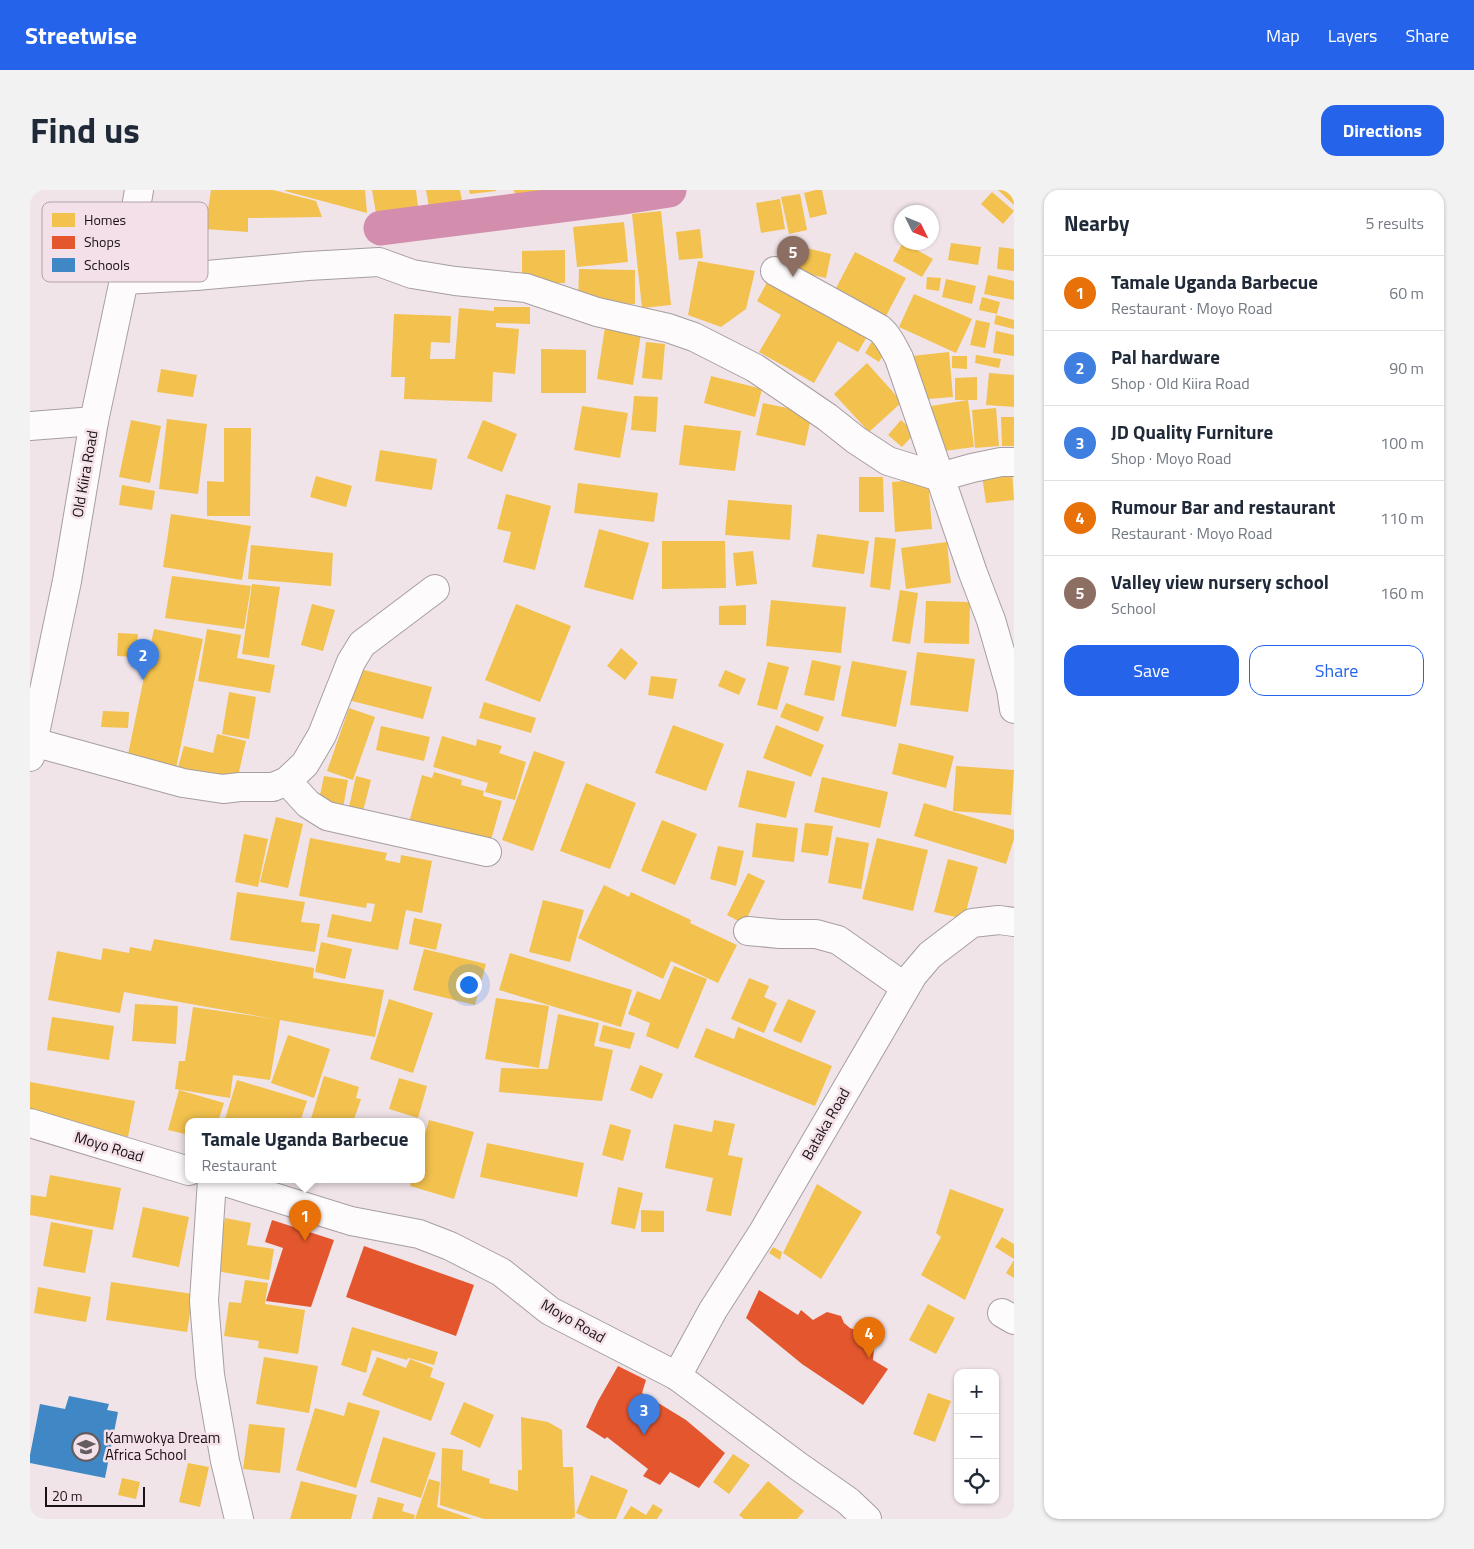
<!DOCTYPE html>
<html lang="en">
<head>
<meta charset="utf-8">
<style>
	body { margin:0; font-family:"Titillium Web",sans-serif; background:#f2f2f3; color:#1f2937 }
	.controls { position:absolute; right:15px; bottom:15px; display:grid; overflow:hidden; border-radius:10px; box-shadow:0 1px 4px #0004 }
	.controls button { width:45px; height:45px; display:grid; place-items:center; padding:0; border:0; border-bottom:1px solid #e0e1e3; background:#fff; color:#1f2937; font:25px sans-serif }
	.compass { position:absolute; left:864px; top:15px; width:45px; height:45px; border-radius:50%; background:#fff; box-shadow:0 1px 4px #0004; rotate:133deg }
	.scale { position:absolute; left:15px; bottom:12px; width:100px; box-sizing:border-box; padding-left:5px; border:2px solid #191215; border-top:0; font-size:14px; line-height:18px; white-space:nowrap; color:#191215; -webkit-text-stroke:4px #f4e0e8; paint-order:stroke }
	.you { position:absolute; left:438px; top:794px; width:18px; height:18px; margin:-12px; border:4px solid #fff; border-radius:50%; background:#1a73e8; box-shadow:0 0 0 8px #1a73e833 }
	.badge { display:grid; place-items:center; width:32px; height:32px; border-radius:50%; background:#2563eb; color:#fff; font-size:16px; font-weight:700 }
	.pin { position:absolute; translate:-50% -41px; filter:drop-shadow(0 1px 2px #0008) }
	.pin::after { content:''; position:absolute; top:26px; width:18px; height:15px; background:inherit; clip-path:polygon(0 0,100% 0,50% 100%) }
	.popup { position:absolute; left:155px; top:928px; width:240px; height:65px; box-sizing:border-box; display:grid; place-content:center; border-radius:10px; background:#fff; filter:drop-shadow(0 1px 4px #0005); font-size:16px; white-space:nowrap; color:#747a83 }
	.popup b { font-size:19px; color:#1f2937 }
	.popup::after { content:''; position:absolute; left:50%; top:100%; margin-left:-10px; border:10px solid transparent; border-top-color:#fff }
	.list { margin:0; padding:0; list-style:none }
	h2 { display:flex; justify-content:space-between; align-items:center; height:65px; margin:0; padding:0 20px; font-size:21px }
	h2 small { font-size:16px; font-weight:400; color:#747a83 }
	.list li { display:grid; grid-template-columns:32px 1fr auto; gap:15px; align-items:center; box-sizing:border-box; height:75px; padding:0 20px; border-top:1px solid #e0e1e3 }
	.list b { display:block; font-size:19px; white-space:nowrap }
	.list p { margin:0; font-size:16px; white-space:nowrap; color:#747a83 }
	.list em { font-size:16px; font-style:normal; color:#747a83 }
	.actions { display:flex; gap:10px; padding:15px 20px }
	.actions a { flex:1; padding:11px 0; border:1px solid #2563eb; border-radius:15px; text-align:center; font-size:18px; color:#2563eb }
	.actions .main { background:#2563eb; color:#fff }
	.icon { flex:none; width:28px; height:28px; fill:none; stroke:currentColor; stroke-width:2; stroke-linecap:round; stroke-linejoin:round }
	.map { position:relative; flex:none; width:984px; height:1329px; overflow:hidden; border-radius:15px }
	header { display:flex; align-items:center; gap:30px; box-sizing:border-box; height:70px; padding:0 25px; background:#2563eb; color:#fff }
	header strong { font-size:24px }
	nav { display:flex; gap:28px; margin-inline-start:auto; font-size:18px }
	.intro { display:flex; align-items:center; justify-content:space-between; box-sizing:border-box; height:120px; padding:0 30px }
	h1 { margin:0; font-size:35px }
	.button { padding:12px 22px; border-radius:15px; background:#2563eb; color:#fff; font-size:18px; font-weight:700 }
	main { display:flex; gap:30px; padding:0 30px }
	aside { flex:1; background:#fff; border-radius:15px; box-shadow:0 1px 4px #0004 }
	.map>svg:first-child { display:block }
	.homes { fill:#f2c14e }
	.shops { fill:#e4572e }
	.schools { fill:#3f88c5 }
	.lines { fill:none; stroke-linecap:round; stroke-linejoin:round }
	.stream { stroke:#d38eae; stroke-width:10 }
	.canal { stroke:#d38eae; stroke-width:35 }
	.minor-casing { stroke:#a69ea1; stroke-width:30 }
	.minor { stroke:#fdfbfc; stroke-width:28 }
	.labels { text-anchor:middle; stroke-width:5; stroke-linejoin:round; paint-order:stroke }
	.street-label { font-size:15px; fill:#191215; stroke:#f4e0e8 }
	.poi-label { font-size:15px; fill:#191215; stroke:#f4e0e8; text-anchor:start }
	.key { fill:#f4e0e8; stroke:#b2a2a9; stroke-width:1 }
	.key-label { font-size:14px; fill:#191215 }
</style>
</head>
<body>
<header>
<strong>Streetwise</strong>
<nav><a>Map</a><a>Layers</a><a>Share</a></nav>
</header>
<div class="intro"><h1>Find us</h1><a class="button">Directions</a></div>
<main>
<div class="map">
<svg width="984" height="1329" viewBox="0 0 984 1329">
	<rect width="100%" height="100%" fill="#f0e4e9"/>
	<g class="homes">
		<polygon points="181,0 243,0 286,11 292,27 218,28 218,42 175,39"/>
		<polygon points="256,0 335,0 337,23 255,1"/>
		<polygon points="342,0 386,0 388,17 346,23"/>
		<polygon points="396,0 430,0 432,11 399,17"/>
		<polygon points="439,0 466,0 466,1 440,4"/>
		<polygon points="484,0 528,0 529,8 487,16"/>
		<polygon points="786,0 792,0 797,24 780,28 774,3"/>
		<polygon points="968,0 984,0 984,15"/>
		<polygon points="962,2 984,21 973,34 951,14"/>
		<polygon points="770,4 777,40 759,44 751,7"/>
		<polygon points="750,9 755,39 731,43 726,13"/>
		<polygon points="631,21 641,115 612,118 602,24"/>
		<polygon points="594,32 598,72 547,77 543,37"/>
		<polygon points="670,39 673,68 649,70 646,42"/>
		<polygon points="752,52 801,64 796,88 746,77"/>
		<polygon points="873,52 903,69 892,87 863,71"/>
		<polygon points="921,53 951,57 948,75 918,70"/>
		<polygon points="969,57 984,59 984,81 967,79"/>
		<polygon points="535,60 535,93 492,94 492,61"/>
		<polygon points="825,62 876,88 856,126 805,100"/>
		<polygon points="668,71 725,81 716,119 691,137 658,125"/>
		<polygon points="549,79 605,80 605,114 548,113"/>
		<polygon points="742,83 841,140 828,162 808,151 784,193 729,162 751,125 727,111"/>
		<polygon points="958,85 984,91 984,110 954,104"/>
		<polygon points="897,87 911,88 909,101 896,99"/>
		<polygon points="916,89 946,96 942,114 912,107"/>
		<polygon points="884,104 942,129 926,163 869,137"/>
		<polygon points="952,107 970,112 967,124 949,120"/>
		<polygon points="464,117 500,117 500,134 466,133 466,137 489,139 485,184 463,182 462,212 374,209 375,187 361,187 364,124 421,126 420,153 401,152 400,169 425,169 429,118 464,121"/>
		<polygon points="966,125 984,130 984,139 964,134"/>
		<polygon points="946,130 960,133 955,158 940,155"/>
		<polygon points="576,131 612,137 603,195 567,189"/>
		<polygon points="966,141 984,145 984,166 963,163"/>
		<polygon points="845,146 859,154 849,172 835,163"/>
		<polygon points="616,152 635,154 632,190 612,188"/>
		<polygon points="511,159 556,160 556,203 511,203"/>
		<polygon points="919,162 923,207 886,210 882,166"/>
		<polygon points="946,165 971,169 969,178 945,173"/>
		<polygon points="922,166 937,166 937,179 922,178"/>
		<polygon points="837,173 872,212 839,242 804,204"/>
		<polygon points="131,179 167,185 163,207 127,202"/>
		<polygon points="959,183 984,185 984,217 956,215"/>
		<polygon points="681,186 732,199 725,227 674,213"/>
		<polygon points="947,187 947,210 925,210 925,188"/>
		<polygon points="604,206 628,207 626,242 601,240"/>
		<polygon points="938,210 944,257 907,262 901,216"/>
		<polygon points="733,213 782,223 775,256 726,245"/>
		<polygon points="552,216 598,223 590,268 544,260"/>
		<polygon points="966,218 969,256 945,258 942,220"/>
		<polygon points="971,227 984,227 984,256 972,256"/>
		<polygon points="137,229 177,234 168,304 129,299"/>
		<polygon points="101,230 131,236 120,293 89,287"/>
		<polygon points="453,230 487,244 472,282 437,268"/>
		<polygon points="871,230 885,243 872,257 858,245"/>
		<polygon points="654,235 711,241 705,281 649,275"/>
		<polygon points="194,238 221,238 220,326 177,326 177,291 194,292"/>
		<polygon points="350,260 407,269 402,300 345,291"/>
		<polygon points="982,282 984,310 956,313 952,286"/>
		<polygon points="286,286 322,296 316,317 280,307"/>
		<polygon points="829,287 853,287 854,322 829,322"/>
		<polygon points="898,289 902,339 865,342 862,292"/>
		<polygon points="548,293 628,303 624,332 544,323"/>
		<polygon points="92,295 125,301 122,320 89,315"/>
		<polygon points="476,304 521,316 505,380 473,372 481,342 467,339"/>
		<polygon points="698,310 762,315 760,350 695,345"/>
		<polygon points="141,324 221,336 212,390 133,377"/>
		<polygon points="569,339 619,353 603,410 554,397"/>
		<polygon points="787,344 839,351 834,384 782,377"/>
		<polygon points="845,347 866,349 860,400 840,397"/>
		<polygon points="632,351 695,351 696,398 632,399"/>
		<polygon points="917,352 921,393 876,399 871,358"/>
		<polygon points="221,355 303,363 301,396 218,389"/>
		<polygon points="723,361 727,394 706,396 703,363"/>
		<polygon points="142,386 221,396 214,439 135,428"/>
		<polygon points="222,394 250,397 239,468 212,464"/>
		<polygon points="870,400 888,403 880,454 862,451"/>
		<polygon points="741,410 816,417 811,463 736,456"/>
		<polygon points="896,411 940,412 939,454 894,453"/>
		<polygon points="282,414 305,420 293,461 271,455"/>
		<polygon points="486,414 541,436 510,512 455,490"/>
		<polygon points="716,415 716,435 689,435 689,416"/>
		<polygon points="124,439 173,449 145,583 96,574"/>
		<polygon points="177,439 211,445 207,468 245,475 240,503 168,491"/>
		<polygon points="88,443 108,444 106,467 87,466"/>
		<polygon points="591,458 608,473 595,490 577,476"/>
		<polygon points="887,462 945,469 938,522 880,515"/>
		<polygon points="782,470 811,476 804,511 774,505"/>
		<polygon points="822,471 877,481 866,537 811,526"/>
		<polygon points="738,472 759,477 747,520 727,515"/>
		<polygon points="326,478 402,497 393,529 318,510"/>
		<polygon points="695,480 716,489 709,505 688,496"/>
		<polygon points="621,486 647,489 643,509 618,505"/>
		<polygon points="199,502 226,507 219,549 192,544"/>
		<polygon points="454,512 506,528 501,543 449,528"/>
		<polygon points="756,513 794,527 788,542 750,527"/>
		<polygon points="319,518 345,527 323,590 297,581"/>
		<polygon points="73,521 99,522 98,538 71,537"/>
		<polygon points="643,535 694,554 676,601 625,583"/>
		<polygon points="746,535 794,555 781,587 733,568"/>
		<polygon points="351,536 400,547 394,571 346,560"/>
		<polygon points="187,544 216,551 206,595 147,581 154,556 183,563"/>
		<polygon points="412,546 446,556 447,549 472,556 469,563 496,572 485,610 455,602 458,593 403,577"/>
		<polygon points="869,553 924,566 916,598 862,584"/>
		<polygon points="504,561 535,572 503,661 472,650"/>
		<polygon points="926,576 984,580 981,625 923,621"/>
		<polygon points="717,580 765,592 756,628 708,617"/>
		<polygon points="404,582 432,590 431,595 454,601 453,606 472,611 459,657 378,636 392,585 402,588"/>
		<polygon points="294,586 318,590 312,624 287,619"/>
		<polygon points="326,586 341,590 333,621 319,617"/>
		<polygon points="792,587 858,602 850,638 784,622"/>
		<polygon points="556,593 606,613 580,679 530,661"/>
		<polygon points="894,613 984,640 984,649 976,674 884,646"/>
		<polygon points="246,627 273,634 258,698 230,692"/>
		<polygon points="632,630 667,644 645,695 611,681"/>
		<polygon points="726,633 768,638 764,672 722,667"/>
		<polygon points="775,633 803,636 798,666 771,662"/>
		<polygon points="214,644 238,649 228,697 205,692"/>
		<polygon points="806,647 839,653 831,699 798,693"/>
		<polygon points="280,648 357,663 355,670 370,673 371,665 402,671 392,723 376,720 368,760 297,747 302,724 341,732 345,714 337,713 336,718 269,706"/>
		<polygon points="847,648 898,660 883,721 832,709"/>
		<polygon points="688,656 714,661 706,696 680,689"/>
		<polygon points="918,669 948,677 934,729 904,722"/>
		<polygon points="718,683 735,691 714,734 697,725"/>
		<polygon points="574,695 599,707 601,702 661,730 660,733 707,755 688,793 641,771 633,789 548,748"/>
		<polygon points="207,702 275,712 271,732 290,734 285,762 200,750"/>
		<polygon points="513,710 554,720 540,772 499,762"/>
		<polygon points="384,728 412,734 406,760 379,754"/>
		<polygon points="124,749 284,778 283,788 354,800 345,847 250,830 240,890 203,885 200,908 145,899 149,871 155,871 163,817 244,829 94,802 90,823 18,810 27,761 71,770 73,758 99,763 100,757 121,761"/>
		<polygon points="291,752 322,759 315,789 285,782"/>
		<polygon points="394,759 456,774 445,815 383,800"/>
		<polygon points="480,763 602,800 591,837 469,800"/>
		<polygon points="644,776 677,789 648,859 616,846 620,833 598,824 607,801 630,810"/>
		<polygon points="719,788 739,796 734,807 747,813 734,843 701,829"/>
		<polygon points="466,808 519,816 509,878 455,869"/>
		<polygon points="359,809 403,823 383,883 340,869"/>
		<polygon points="758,809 786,821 771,853 743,841"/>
		<polygon points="105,814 148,816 146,854 102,851"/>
		<polygon points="528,824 569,833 564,856 583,860 572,911 469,902 471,878 518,879"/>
		<polygon points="22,827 84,836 79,870 17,860"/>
		<polygon points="573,835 605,843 600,859 569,851"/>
		<polygon points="708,837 802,876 785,916 664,867 676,838 704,849"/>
		<polygon points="258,845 300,859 284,908 241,893"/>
		<polygon points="610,875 633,884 622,909 600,900"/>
		<polygon points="294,886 329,897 326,908 331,909 323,932 280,932"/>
		<polygon points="369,888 397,896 388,928 359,919"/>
		<polygon points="207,890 277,911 270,932 194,932"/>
		<polygon points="0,892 105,911 98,947 0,923"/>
		<polygon points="149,900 194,913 188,932 159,932 159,945 138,940"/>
		<polygon points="399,930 444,942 424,1009 380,996 382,990 391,990 391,958"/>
		<polygon points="684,930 705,934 698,965 713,968 701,1026 676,1021 683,988 635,978 644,934 682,942"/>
		<polygon points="580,934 601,940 593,971 572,965"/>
		<polygon points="457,953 554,973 547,1007 450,987"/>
		<polygon points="20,985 91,998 83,1040 0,1025 1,1005 16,1007"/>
		<polygon points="787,994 832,1022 791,1089 753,1063"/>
		<polygon points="588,997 613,1003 605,1039 581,1034"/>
		<polygon points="920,999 974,1019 935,1110 891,1085 911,1047 906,1043"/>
		<polygon points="113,1017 159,1027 149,1077 102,1067"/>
		<polygon points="611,1020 634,1021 634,1042 611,1042"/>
		<polygon points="195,1028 221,1033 217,1055 244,1059 239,1090 186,1081"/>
		<polygon points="21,1032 63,1040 55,1083 13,1076"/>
		<polygon points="972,1047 984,1054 984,1069 965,1057"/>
		<polygon points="743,1057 752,1062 750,1070 739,1063"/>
		<polygon points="984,1070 984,1088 976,1083"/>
		<polygon points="215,1090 238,1093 235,1114 275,1120 268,1164 228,1158 229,1151 194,1146 199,1112 211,1113"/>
		<polygon points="81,1092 163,1104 157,1142 76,1130"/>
		<polygon points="8,1097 61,1107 56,1132 4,1123"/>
		<polygon points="898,1114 925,1128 906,1164 879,1150"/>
		<polygon points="322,1137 408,1162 404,1175 375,1167 378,1168 377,1170 342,1160 336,1183 311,1175"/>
		<polygon points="234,1167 288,1176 279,1223 226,1214"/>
		<polygon points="347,1167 376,1178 380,1169 403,1178 400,1187 415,1193 401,1231 332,1205"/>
		<polygon points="898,1203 921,1211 905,1252 883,1244"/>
		<polygon points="318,1212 350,1221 326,1298 266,1280 285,1218 314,1226"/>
		<polygon points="434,1212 464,1225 450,1258 420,1244"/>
		<polygon points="491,1227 518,1232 532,1240 533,1277 543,1277 545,1327 542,1329 454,1329 410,1315 412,1258 433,1260 432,1280 460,1289 459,1293 488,1301 488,1280 492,1280"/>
		<polygon points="219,1234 255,1238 250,1283 213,1279"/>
		<polygon points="353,1247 406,1263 391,1308 340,1292"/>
		<polygon points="703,1264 720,1275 699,1304 683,1292"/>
		<polygon points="158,1273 179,1277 170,1317 149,1312"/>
		<polygon points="561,1285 598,1300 586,1329 559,1329 546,1323"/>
		<polygon points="92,1288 110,1292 106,1309 88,1305"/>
		<polygon points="399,1289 410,1292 407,1317 442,1329 385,1329"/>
		<polygon points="271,1291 327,1305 321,1329 260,1329"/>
		<polygon points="738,1291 774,1321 767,1329 714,1329 709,1325"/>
		<polygon points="348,1307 374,1314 372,1321 385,1325 384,1329 342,1329"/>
		<polygon points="623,1314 633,1320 627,1329 593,1329 601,1316 616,1325"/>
	</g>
	<g class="shops">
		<polygon points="242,1030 304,1050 281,1117 236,1111 253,1058 235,1052"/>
		<polygon points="334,1056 444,1095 426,1146 316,1107"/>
		<polygon points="729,1100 768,1125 771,1120 783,1130 797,1122 811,1126 814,1133 820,1138 836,1144 844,1158 843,1170 858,1179 833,1215 772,1174 716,1128"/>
		<polygon points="588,1176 616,1190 612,1203 656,1230 695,1263 669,1298 640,1282 630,1295 613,1286 618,1279 577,1247 575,1249 556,1237 568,1211"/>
	</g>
	<polygon class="schools" points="39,1206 79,1214 77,1220 88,1222 75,1288 0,1273 0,1265 10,1214 35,1219"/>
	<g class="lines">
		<polyline class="stream" points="128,56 138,56"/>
		<polyline class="canal" points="351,38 587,8 639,0"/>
		<defs>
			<g id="minor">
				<path d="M745,81L850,139C859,147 863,157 869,168L943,383L961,430L981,499L984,519"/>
				<polyline points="94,90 166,86 278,76 349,72 382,84 425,91 496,98 567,122 638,138 664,147 725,178 797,227 826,250 858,271 910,287 942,278 971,272 984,272"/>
				<polyline points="0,236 64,231"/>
				<polyline points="3,552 153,593 193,599 210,597 243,597 257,591 275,574 292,545 321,472 332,454 405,399"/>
				<polyline points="0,567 37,391 64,231 94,90 109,0"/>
				<polyline points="257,591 278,614 297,626 457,662"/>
				<polyline points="718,741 750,744 786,744 808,750 875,797"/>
				<polyline points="0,933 159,981"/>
				<polyline points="182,990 174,1111 180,1185 195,1271 209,1329"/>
				<polyline points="189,990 321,1031 389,1044 420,1056 471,1082 520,1121 647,1186 768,1276 818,1311 837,1329"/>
				<polyline points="972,1123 984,1130"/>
				<polyline points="647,1186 683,1120 733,1042 883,785 900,765 942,733 969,730 984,732"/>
			</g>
		</defs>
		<use href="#minor" class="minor-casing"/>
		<use href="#minor" class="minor"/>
	</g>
	<defs>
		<symbol id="school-ring" viewBox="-11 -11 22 22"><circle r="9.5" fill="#f4e0e8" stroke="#645c5f" stroke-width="1.5"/><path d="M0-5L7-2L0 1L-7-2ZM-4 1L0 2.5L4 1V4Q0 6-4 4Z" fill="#645c5f"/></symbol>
	</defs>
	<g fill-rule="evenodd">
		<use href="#school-ring" x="40" y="1241" width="32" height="32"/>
	</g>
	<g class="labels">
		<g class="street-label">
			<text transform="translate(55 284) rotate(-80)" y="5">Old Kiira Road</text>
			<text transform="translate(796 934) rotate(-60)" y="5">Bataka Road</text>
			<text transform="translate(79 957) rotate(17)" y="5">Moyo Road</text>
			<text transform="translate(543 1131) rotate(30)" y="5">Moyo Road</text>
		</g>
		<g class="poi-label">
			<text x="75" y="1253">Kamwokya Dream<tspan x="75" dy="17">Africa School</tspan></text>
		</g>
	</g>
	<rect x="12" y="12" width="166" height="80" rx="8" class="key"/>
	<rect x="22" y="23" width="23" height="14" fill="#f2c14e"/>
	<rect x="22" y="46" width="23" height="13" fill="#e4572e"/>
	<rect x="22" y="68" width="23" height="14" fill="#3f88c5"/>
	<g class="key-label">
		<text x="54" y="35">Homes</text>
		<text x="54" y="57">Shops</text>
		<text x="54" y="80">Schools</text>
	</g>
</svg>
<div class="controls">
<button>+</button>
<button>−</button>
<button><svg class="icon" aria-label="locate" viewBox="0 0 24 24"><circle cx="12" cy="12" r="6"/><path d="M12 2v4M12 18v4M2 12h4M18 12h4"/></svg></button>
</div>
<svg class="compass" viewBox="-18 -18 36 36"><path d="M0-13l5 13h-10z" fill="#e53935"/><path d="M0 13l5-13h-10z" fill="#747a83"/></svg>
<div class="scale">20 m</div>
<div class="you"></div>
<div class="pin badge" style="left:275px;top:1051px;background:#e8710a">1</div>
<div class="popup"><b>Tamale Uganda Barbecue</b>Restaurant</div>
<div class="pin badge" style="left:113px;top:490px;background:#3f7fe0">2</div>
<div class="pin badge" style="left:614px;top:1245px;background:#3f7fe0">3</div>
<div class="pin badge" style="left:839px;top:1168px;background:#e8710a">4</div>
<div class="pin badge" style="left:763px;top:87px;background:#8d6e63">5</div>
</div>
<aside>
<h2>Nearby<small>5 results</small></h2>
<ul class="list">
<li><span class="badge" style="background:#e8710a">1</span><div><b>Tamale Uganda Barbecue</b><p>Restaurant · Moyo Road</p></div><em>60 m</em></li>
<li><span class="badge" style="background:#3f7fe0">2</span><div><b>Pal hardware</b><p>Shop · Old Kiira Road</p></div><em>90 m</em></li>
<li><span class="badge" style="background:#3f7fe0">3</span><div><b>JD Quality Furniture</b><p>Shop · Moyo Road</p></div><em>100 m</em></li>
<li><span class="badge" style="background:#e8710a">4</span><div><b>Rumour Bar and restaurant</b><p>Restaurant · Moyo Road</p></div><em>110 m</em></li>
<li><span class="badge" style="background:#8d6e63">5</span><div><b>Valley view nursery school</b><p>School</p></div><em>160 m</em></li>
</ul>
<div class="actions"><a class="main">Save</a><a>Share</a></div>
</aside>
</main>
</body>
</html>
